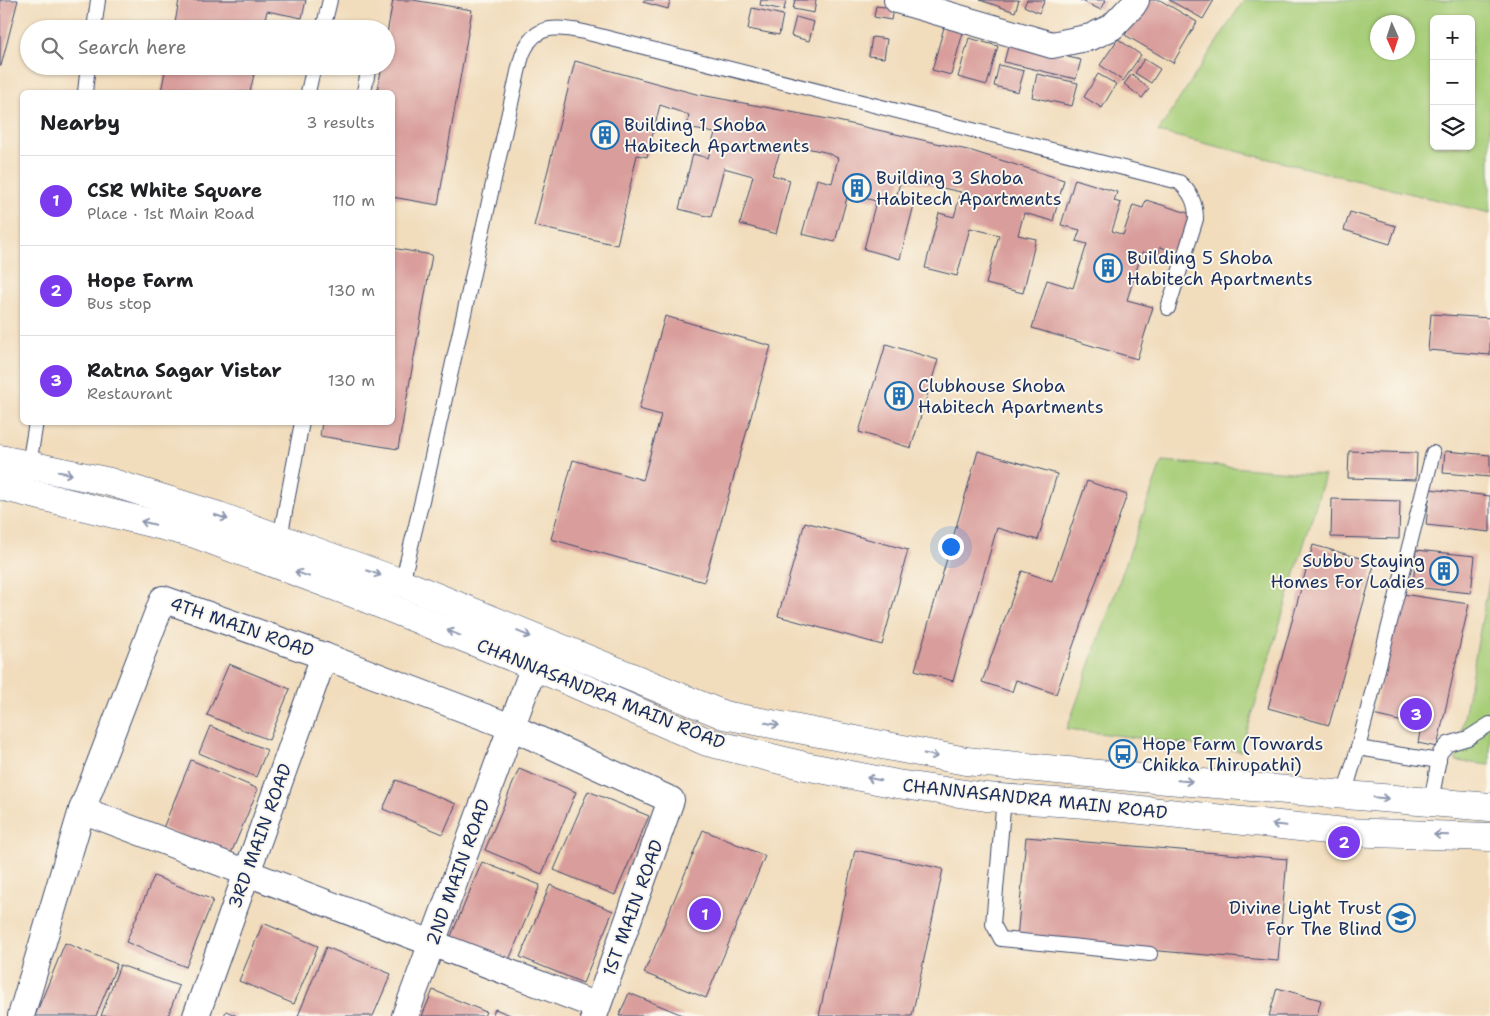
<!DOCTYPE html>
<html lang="en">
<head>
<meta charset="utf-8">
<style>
	body { margin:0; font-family:"Shantell Sans",sans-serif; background:#f6f6f6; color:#202124 }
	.controls { position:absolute; right:15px; top:15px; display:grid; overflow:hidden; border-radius:8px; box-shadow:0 1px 4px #0004 }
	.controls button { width:45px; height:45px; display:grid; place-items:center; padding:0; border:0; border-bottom:1px solid #e0e0e0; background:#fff; color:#202124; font:25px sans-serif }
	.compass { position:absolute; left:1370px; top:15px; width:45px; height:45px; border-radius:50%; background:#fff; box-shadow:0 1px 4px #0004; rotate:177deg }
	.you { position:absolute; left:950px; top:546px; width:18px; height:18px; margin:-12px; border:4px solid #fff; border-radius:50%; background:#1a73e8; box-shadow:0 0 0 8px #1a73e833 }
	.badge { display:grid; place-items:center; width:32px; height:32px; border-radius:50%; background:#7c3aed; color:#fff; font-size:16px; font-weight:700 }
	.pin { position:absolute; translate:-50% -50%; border:2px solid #fff; box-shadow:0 1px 5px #0006 }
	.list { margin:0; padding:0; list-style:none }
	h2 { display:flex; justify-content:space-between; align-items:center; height:65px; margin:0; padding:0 20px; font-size:21px }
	h2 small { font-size:16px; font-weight:400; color:#757577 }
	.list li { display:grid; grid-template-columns:32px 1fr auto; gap:15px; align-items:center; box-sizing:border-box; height:90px; padding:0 20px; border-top:1px solid #e0e0e0 }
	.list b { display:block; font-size:19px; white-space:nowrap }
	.list p { margin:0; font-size:16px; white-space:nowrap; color:#757577 }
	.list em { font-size:16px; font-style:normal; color:#757577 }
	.icon { flex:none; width:28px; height:28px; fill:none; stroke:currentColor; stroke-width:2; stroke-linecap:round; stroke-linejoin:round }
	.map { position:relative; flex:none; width:1490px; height:1016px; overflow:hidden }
	.search { position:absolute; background:#fff; box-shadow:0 1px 4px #0004; left:20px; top:20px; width:375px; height:55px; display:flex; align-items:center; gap:12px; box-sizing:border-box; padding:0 18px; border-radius:28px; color:#757577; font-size:19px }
	.panel { position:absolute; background:#fff; box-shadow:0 1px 4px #0004; left:20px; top:90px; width:375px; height:335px; border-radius:8px }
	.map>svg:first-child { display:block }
	.green { fill:#a8ce79; stroke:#627e6c; fill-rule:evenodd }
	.building { fill:#d99e9b }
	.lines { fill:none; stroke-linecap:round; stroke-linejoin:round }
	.service-casing { stroke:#3b496c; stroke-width:16 }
	.minor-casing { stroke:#3b496c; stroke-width:28 }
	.secondary-casing { stroke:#3b496c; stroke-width:29 }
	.service { stroke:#fff; stroke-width:14 }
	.minor { stroke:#fff; stroke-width:26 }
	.secondary { stroke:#fff; stroke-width:28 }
	.oneway { stroke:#8d97ae }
	.labels { text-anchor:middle; stroke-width:4; stroke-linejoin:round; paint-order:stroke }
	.poi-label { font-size:18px; fill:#1b2f5e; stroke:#fbf7ec; text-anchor:start }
	.street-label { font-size:18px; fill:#1b2f5e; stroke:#fbf7ec }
</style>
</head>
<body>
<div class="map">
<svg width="1490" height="1016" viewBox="0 0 1490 1016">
	<rect width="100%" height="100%" fill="#fbf7ec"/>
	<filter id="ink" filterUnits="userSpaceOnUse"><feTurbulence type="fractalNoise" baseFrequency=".02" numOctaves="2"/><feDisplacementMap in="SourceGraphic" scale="10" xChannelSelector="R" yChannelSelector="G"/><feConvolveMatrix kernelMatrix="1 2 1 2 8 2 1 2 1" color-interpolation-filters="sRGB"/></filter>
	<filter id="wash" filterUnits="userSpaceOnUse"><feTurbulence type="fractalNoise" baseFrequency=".0096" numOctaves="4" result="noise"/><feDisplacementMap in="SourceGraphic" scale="20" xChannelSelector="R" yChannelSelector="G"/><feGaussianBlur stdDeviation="1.12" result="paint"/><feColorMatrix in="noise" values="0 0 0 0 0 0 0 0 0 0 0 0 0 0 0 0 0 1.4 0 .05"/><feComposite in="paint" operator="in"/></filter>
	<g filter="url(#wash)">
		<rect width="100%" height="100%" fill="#f1dcbb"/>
		<g class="green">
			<path d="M1244,0H1490V213L1158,132ZM1434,19H1471V146H1434ZM1378,22H1408V52H1378Z"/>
			<polygon points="1162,461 1325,475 1241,751 1067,729"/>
			<polygon points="1490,576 1490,765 1456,761"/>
		</g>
		<g id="blocks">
			<g class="building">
				<polygon points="0,0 18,0 1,66 0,66"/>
				<polygon points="179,0 306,0 302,18 267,11 263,29 174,29"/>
				<polygon points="393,0 413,0 472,10 438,205 392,197 392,92 377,92 382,66 386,66 386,39"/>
				<polygon points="644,0 670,0 668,9 643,2"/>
				<polygon points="761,0 786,0 784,10 760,5"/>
				<polygon points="795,0 816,0 814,13 793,9"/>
				<polygon points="980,0 1019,0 1015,12"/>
				<polygon points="1027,0 1045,0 1039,13 1024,6"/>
				<polygon points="1080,0 1106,0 1101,10"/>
				<polygon points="1146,0 1160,0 1197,22 1173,63 1125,35"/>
				<polygon points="1169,0 1214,0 1203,19"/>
				<polygon points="876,6 893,8 891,20 874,17"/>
				<polygon points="752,8 783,15 779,35 748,29"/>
				<polygon points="796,17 814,22 809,41 791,36"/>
				<polygon points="945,24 964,29 951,75 932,70"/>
				<polygon points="872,37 887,39 884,58 869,56"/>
				<polygon points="969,38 998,46 987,85 958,77"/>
				<polygon points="1118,39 1141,55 1123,81 1100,65"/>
				<polygon points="1009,43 1081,60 1076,79 1004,62"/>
				<polygon points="1144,59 1160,69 1151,83 1135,73"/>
				<polygon points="575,61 696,94 833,120 972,151 1064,180 1053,221 1024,213 1018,235 1036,239 1023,293 986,284 999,235 970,228 957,276 925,268 939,213 954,217 961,192 901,179 895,201 914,205 900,259 864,249 876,201 848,194 835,242 802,234 817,179 832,183 838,158 825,152 783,143 772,175 790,180 776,234 740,224 753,176 724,168 711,217 679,209 693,154 708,158 715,133 687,128 689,115 660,105 647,157 637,155 617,245 534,226"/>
				<polygon points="999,65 1024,71 1018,92 994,86"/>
				<polygon points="166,66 256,66 250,92 161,92"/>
				<polygon points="1037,74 1078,83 1072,106 1032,97"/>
				<polygon points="1098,74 1116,84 1102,108 1084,97"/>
				<polygon points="1132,74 1149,89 1142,98 1124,84"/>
				<polygon points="1075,179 1117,192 1114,201 1121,203 1112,231 1123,235 1133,205 1143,208 1146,200 1191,214 1179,253 1160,247 1158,256 1142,252 1127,300 1153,307 1137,359 1032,328 1047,280 1073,288 1087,244 1076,241 1080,230 1061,225"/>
				<polygon points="1350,212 1396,226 1390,244 1344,230"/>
				<polygon points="392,248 432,255 398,449 320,436 322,422 392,422"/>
				<polygon points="1431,314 1490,318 1490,355 1428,350"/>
				<polygon points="665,316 771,346 704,582 551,539 573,460 643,480 661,415 639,409"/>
				<polygon points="886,344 938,360 911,448 859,432"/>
				<polygon points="978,451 1057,474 1038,540 997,528 953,681 915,670"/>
				<polygon points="1349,451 1417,453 1416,480 1348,478"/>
				<polygon points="1445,451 1490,455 1490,477 1443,473"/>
				<polygon points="1087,481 1127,495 1056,694 1016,680 1012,692 982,682 1022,571 1052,581"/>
				<polygon points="1430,489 1490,496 1490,532 1426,525"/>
				<polygon points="1332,499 1400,501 1399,539 1331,537"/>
				<polygon points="805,522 908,550 882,645 778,616"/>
				<polygon points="1313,545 1375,562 1329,725 1268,708"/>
				<polygon points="1416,550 1475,556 1471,593 1413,587"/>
				<polygon points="1402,594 1469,604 1437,747 1418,743 1421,726 1373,715"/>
				<polygon points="229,664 290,689 269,740 207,715"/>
				<polygon points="210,726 267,750 256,777 199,753"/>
				<polygon points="191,760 258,789 230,856 163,828"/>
				<polygon points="519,769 576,792 542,874 485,850"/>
				<polygon points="396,780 456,804 443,834 383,809"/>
				<polygon points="588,791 649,816 615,895 554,870"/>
				<polygon points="703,830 765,856 706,998 644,973"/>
				<polygon points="1026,837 1287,859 1278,961 1017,939"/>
				<polygon points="855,850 943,869 912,1016 819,1016"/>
				<polygon points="482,862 540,885 507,965 449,941"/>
				<polygon points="154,876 213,900 186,967 126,942"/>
				<polygon points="550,885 613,911 583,983 520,957"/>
				<polygon points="263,923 318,946 294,1004 239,981"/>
				<polygon points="65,943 117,964 96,1016 35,1016"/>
				<polygon points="326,947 391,974 373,1016 298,1016"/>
				<polygon points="120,965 179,986 168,1016 101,1016"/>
				<polygon points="1277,988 1321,1000 1317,1016 1269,1016"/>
				<polygon points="433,990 486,1012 484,1016 422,1016"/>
				<polygon points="629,993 685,1016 619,1016"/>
				<polygon points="495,1009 513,1016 492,1016"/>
				<polygon points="226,1011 237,1016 224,1016"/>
			</g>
		</g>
	</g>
	<g filter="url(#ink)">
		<use href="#blocks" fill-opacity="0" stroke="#3b496c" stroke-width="1"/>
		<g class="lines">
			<defs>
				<g id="service">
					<polyline points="94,29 98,0"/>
					<polyline points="323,29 330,0"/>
					<polyline points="85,92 88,66"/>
					<polyline points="308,92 314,66"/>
					<polyline points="364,92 369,66"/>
					<polyline points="29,465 36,422"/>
					<polyline points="280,538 302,422"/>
					<path d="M402,583L425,488L518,72C520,64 521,56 525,49C537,23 561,27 584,32L1179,182C1191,192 1196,203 1196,219L1168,308"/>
					<polyline points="1358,748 1439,761"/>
					<polyline points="1344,795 1358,748 1433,453"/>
					<polyline points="1004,798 993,924 1001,939 1150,954"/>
					<polyline points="1431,802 1440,753 1448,744 1468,738 1490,724"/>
				</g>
				<g id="minor">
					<polyline points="897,0 1052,45 1091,37 1112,27 1133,5 1136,0"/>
					<polyline points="82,810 597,1006"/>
					<polyline points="21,1016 82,810 163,599 324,656 511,727 671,800 594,1016"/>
					<polyline points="196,1016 324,656"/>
					<polyline points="405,1016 534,666"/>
				</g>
				<g id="secondary">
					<polyline points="0,459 110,482 219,516 402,583 724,715 966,761 1119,776 1490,807"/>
					<polyline points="0,486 195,534 360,596 534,666 707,742 805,766 897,784 986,797 1086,804 1345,832 1490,837"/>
				</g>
			</defs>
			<use href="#service" class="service-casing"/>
			<use href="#minor" class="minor-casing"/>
			<use href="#secondary" class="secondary-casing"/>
			<use href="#service" class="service"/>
			<use href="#minor" class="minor"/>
			<use href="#secondary" class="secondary"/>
		</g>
		<defs><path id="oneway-shaft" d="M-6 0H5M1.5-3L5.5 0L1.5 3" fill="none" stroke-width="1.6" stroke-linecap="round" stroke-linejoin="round" transform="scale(1.25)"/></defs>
		<g class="oneway">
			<use href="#oneway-shaft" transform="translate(65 473) rotate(12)"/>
			<use href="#oneway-shaft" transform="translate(221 517) rotate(19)"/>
			<use href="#oneway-shaft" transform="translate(148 523) rotate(-166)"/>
			<use href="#oneway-shaft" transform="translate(374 573) rotate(20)"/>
			<use href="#oneway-shaft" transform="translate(302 574) rotate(-160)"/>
			<use href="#oneway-shaft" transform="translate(454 633) rotate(-158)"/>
			<use href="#oneway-shaft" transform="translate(524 634) rotate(22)"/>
			<use href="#oneway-shaft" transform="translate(772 724) rotate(11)"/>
			<use href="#oneway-shaft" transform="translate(931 755) rotate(11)"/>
			<use href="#oneway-shaft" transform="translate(874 779) rotate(-169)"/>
			<use href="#oneway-shaft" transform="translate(1185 781) rotate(5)"/>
			<use href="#oneway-shaft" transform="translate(1381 798) rotate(5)"/>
			<use href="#oneway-shaft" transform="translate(1279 825) rotate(-174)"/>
			<use href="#oneway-shaft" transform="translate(1441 835) rotate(-178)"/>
		</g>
	</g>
	<defs>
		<symbol id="building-ring" viewBox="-11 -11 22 22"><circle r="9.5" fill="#fbf7ec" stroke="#1f6fb2" stroke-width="1.5"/><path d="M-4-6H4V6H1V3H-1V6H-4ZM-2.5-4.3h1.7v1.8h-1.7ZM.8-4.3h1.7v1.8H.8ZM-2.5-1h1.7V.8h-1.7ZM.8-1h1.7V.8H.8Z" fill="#1f6fb2"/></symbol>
		<symbol id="bus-ring" viewBox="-11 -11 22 22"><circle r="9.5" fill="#fbf7ec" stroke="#1f6fb2" stroke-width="1.5"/><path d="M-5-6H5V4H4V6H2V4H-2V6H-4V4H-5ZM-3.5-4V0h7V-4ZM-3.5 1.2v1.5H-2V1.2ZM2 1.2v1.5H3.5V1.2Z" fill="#1f6fb2"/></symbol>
		<symbol id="school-ring" viewBox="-11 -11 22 22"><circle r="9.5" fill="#fbf7ec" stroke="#1f6fb2" stroke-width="1.5"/><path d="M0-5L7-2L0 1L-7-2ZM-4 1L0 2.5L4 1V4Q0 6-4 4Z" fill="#1f6fb2"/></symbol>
	</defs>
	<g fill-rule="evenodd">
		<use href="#building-ring" x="589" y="119" width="32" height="32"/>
		<use href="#building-ring" x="841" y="172" width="32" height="32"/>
		<use href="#building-ring" x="1092" y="252" width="32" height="32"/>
		<use href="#building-ring" x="883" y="380" width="32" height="32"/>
		<use href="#building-ring" x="1428" y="555" width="32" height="32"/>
		<use href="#bus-ring" x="1107" y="738" width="32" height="32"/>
		<use href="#school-ring" x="1385" y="902" width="32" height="32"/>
	</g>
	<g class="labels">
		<g class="poi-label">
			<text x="624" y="131">Building 1 Shoba<tspan x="624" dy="21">Habitech Apartments</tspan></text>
			<text x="876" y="184">Building 3 Shoba<tspan x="876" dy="21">Habitech Apartments</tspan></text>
			<text x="1127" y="264">Building 5 Shoba<tspan x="1127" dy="21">Habitech Apartments</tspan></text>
			<text x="918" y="392">Clubhouse Shoba<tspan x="918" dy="21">Habitech Apartments</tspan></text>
			<text x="1425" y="567" text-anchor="end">Subbu Staying<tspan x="1425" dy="21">Homes For Ladies</tspan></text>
			<text x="1142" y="750">Hope Farm (Towards<tspan x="1142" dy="21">Chikka Thirupathi)</tspan></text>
			<text x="1382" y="914" text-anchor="end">Divine Light Trust<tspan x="1382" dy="21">For The Blind</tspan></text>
		</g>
		<g class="street-label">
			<text transform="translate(242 627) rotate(19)" y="6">4TH MAIN ROAD</text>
			<text transform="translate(601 694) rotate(22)" y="6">CHANNASANDRA MAIN ROAD</text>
			<text transform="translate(1035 799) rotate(6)" y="6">CHANNASANDRA MAIN ROAD</text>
			<text transform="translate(260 836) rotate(-70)" y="6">3RD MAIN ROAD</text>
			<text transform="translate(458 872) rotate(-70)" y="6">2ND MAIN ROAD</text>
			<text transform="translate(633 908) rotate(-70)" y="6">1ST MAIN ROAD</text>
		</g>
	</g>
</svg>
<div class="controls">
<button>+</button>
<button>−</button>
<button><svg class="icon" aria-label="layers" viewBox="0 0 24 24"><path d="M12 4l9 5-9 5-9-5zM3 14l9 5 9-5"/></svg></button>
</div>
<svg class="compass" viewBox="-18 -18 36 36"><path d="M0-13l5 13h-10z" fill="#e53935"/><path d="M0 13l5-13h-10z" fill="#757577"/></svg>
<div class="you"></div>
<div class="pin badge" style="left:705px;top:914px">1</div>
<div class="pin badge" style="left:1344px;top:842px">2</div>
<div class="pin badge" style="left:1416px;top:714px">3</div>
<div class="search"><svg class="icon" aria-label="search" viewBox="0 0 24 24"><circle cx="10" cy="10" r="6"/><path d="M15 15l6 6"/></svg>Search here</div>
<section class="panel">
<h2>Nearby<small>3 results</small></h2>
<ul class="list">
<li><span class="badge">1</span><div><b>CSR White Square</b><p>Place · 1st Main Road</p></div><em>110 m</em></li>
<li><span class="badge">2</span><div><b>Hope Farm</b><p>Bus stop</p></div><em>130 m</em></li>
<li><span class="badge">3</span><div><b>Ratna Sagar Vistar</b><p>Restaurant</p></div><em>130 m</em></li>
</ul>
</section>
</div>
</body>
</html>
